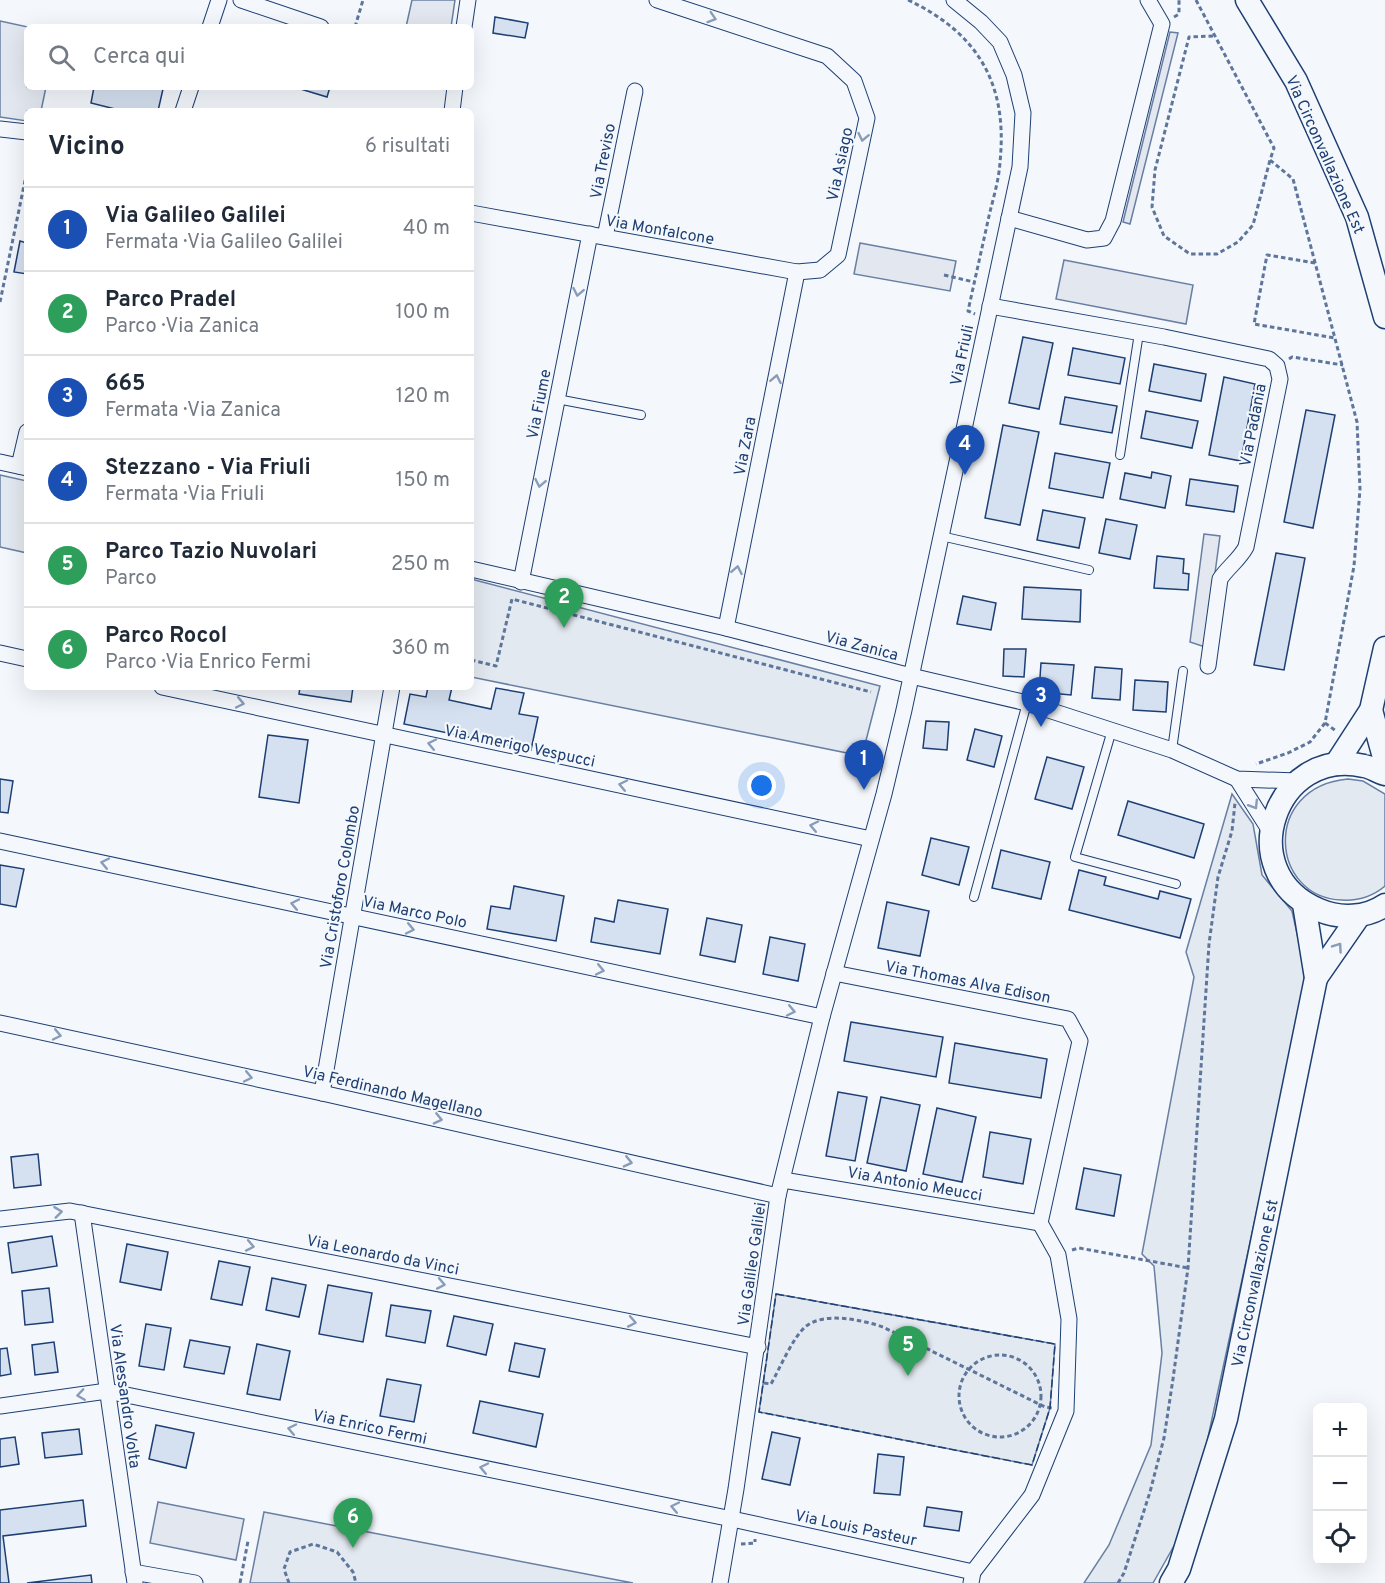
<!DOCTYPE html>
<html lang="it">
<head>
<meta charset="utf-8">
<style>
	body { margin:0; font-family:Overpass,sans-serif; background:#f6f6f7; color:#1f2937 }
	.controls { position:absolute; right:18px; bottom:18px; display:grid; overflow:hidden; border-radius:9px; box-shadow:0 6px 24px #0002 }
	.controls button { width:54px; height:54px; display:grid; place-items:center; padding:0; border:0; border-bottom:2px solid #e0e1e3; background:#fff; color:#1f2937; font:30px sans-serif }
	.you { position:absolute; left:762px; top:786px; width:21px; height:21px; margin:-15px; border:4px solid #fff; border-radius:50%; background:#1a73e8; box-shadow:0 0 0 9px #1a73e833 }
	.badge { display:grid; place-items:center; width:39px; height:39px; border-radius:50%; background:#c62828; color:#fff; font-size:20px; font-weight:700 }
	.pin { position:absolute; translate:-50% -50px; filter:drop-shadow(0 2px 3px #0008) }
	.pin::after { content:''; position:absolute; top:32px; width:21px; height:18px; background:inherit; clip-path:polygon(0 0,100% 0,50% 100%) }
	.list { margin:0; padding:0; list-style:none }
	h2 { display:flex; justify-content:space-between; align-items:center; height:78px; margin:0; padding:0 24px; font-size:26px }
	h2 small { font-size:20px; font-weight:400; color:#747a83 }
	.list li { display:grid; grid-template-columns:39px 1fr auto; gap:18px; align-items:center; box-sizing:border-box; height:84px; padding:0 24px; border-top:2px solid #e0e1e3 }
	.list b { display:block; font-size:22px; white-space:nowrap }
	.list p { margin:0; font-size:20px; white-space:nowrap; color:#747a83 }
	.list em { font-size:20px; font-style:normal; color:#747a83 }
	.icon { flex:none; width:33px; height:33px; fill:none; stroke:currentColor; stroke-width:2; stroke-linecap:round; stroke-linejoin:round }
	.map { position:relative; flex:none; width:1385px; height:1583px; overflow:hidden }
	.search { position:absolute; background:#fff; box-shadow:0 6px 24px #0002; left:24px; top:24px; width:450px; height:66px; display:flex; align-items:center; gap:15px; box-sizing:border-box; padding:0 21px; border-radius:9px; color:#747a83; font-size:22px }
	.panel { position:absolute; background:#fff; box-shadow:0 6px 24px #0002; left:24px; top:108px; width:450px; height:582px; border-radius:9px }
	.map>svg:first-child { display:block }
	.green { fill:#e3e9f0; stroke:#687fa3; stroke-width:1.5 }
	.parking { fill:#e3e8f0; stroke:#687fa3; stroke-width:1.5 }
	.building { fill:#d5e0f0; stroke:#1d3f73; stroke-width:1.5 }
	.lines { fill:none; stroke-linecap:round; stroke-linejoin:round }
	.lane-casing { stroke:#1d3f73; stroke-width:10 }
	.street-casing { stroke:#1d3f73; stroke-width:17 }
	.primary-casing { stroke:#1d3f73; stroke-width:25 }
	.path { stroke:#5e769c; stroke-width:3; stroke-dasharray:4.5 3; stroke-linecap:butt }
	.lane { stroke:#f4f7fb; stroke-width:8 }
	.street { stroke:#f4f7fb; stroke-width:15 }
	.primary { stroke:#f4f7fb; stroke-width:22 }
	.fence { stroke:#1d3f73; stroke-width:1.5; stroke-dasharray:8 3; stroke-linecap:butt }
	.oneway { stroke:#889bb7 }
	.labels { text-anchor:middle; stroke-width:4.5; stroke-linejoin:round; paint-order:stroke }
	.street-label { font-size:16px; fill:#1d3f73; stroke:#f4f7fb }
</style>
</head>
<body>
<div class="map">
<svg width="1385" height="1583" viewBox="0 0 1385 1583">
	<rect width="100%" height="100%" fill="#f4f7fb"/>
	<g class="green">
		<polygon points="0,475 27,481 27,553 0,547"/>
		<polygon points="471,579 880,686 862,756 471,677"/>
		<path d="M1348,779L1363,781L1385,794V886C1373,896 1358,901 1342,900C1270,898 1261,787 1348,779Z"/>
		<polygon points="1232,794 1253,824 1262,875 1292,911 1307,978 1207,1442 1175,1544 1153,1583 1084,1583 1109,1545 1151,1445 1162,1353 1154,1266 1142,1254 1194,977 1186,952"/>
		<polygon points="776,1294 1055,1344 1050,1408 1032,1465 759,1412"/>
		<polygon points="264,1512 633,1583 250,1583"/>
	</g>
	<g class="parking">
		<polygon points="412,0 455,0 451,27 406,27"/>
		<polygon points="0,21 28,27 27,87 46,87 41,111 27,111 27,121 0,117"/>
		<polygon points="1170,32 1178,33 1130,224 1123,222"/>
		<polygon points="860,243 956,261 950,291 854,274"/>
		<polygon points="1064,260 1193,285 1186,324 1056,299"/>
		<polygon points="1204,534 1220,536 1205,647 1190,642"/>
		<polygon points="158,1502 244,1519 236,1560 150,1543"/>
	</g>
	<g class="building">
		<polygon points="495,17 528,23 525,38 493,33"/>
		<polygon points="94,87 156,87 163,89 158,111 123,111 91,103"/>
		<polygon points="294,87 330,87 327,97"/>
		<polygon points="20,241 27,243 27,274 14,272"/>
		<polygon points="1023,337 1053,343 1039,409 1009,403"/>
		<polygon points="1073,348 1125,358 1120,384 1068,375"/>
		<polygon points="1154,364 1206,374 1201,401 1149,391"/>
		<polygon points="1224,377 1255,384 1241,461 1209,455"/>
		<polygon points="1065,397 1117,406 1112,433 1060,424"/>
		<polygon points="1306,410 1335,415 1313,528 1284,522"/>
		<polygon points="1146,411 1198,421 1192,448 1141,438"/>
		<polygon points="1003,425 1039,432 1020,525 985,518"/>
		<polygon points="1055,453 1110,463 1103,498 1049,488"/>
		<polygon points="1152,472 1171,476 1165,508 1120,499 1125,473 1151,478"/>
		<polygon points="1190,479 1238,486 1234,512 1186,505"/>
		<polygon points="1043,510 1085,518 1079,548 1037,540"/>
		<polygon points="1106,519 1137,525 1130,559 1099,553"/>
		<polygon points="1276,553 1305,558 1284,670 1254,665"/>
		<polygon points="1157,556 1184,559 1183,573 1189,574 1188,590 1154,588"/>
		<polygon points="1024,587 1081,590 1080,622 1022,619"/>
		<polygon points="963,596 996,603 991,630 957,624"/>
		<polygon points="1004,649 1026,649 1024,677 1003,676"/>
		<polygon points="1041,663 1074,665 1071,695 1039,692"/>
		<polygon points="1095,667 1122,669 1120,700 1092,698"/>
		<polygon points="1135,680 1168,682 1166,712 1133,710"/>
		<polygon points="300,687 353,687 351,702 299,694"/>
		<polygon points="428,687 452,687 449,700 491,709 496,688 524,693 519,714 538,717 531,750 404,724 410,694 426,697"/>
		<polygon points="926,721 949,722 947,750 923,748"/>
		<polygon points="975,729 1002,736 994,767 967,760"/>
		<polygon points="268,735 308,740 299,803 259,797"/>
		<polygon points="1047,757 1084,767 1072,809 1035,799"/>
		<polygon points="0,779 13,781 8,813 0,812"/>
		<polygon points="1128,801 1204,824 1194,858 1118,835"/>
		<polygon points="931,838 969,847 959,885 922,875"/>
		<polygon points="1001,850 1050,862 1041,899 992,888"/>
		<polygon points="0,865 24,869 16,907 0,904"/>
		<polygon points="1079,870 1106,877 1104,885 1158,899 1160,891 1191,899 1180,938 1069,910"/>
		<polygon points="514,886 564,896 556,941 487,929 491,906 510,909"/>
		<polygon points="618,900 668,909 660,954 591,942 595,918 614,922"/>
		<polygon points="887,902 929,911 920,956 878,948"/>
		<polygon points="707,918 742,925 735,962 700,955"/>
		<polygon points="770,937 805,944 798,981 763,974"/>
		<polygon points="851,1022 943,1037 936,1077 844,1061"/>
		<polygon points="955,1043 1047,1059 1041,1098 949,1083"/>
		<polygon points="838,1092 867,1097 855,1161 826,1156"/>
		<polygon points="881,1097 920,1105 906,1171 867,1163"/>
		<polygon points="937,1108 976,1117 962,1182 923,1174"/>
		<polygon points="990,1132 1031,1139 1023,1184 983,1177"/>
		<polygon points="38,1154 41,1185 14,1188 11,1157"/>
		<polygon points="1084,1168 1121,1175 1114,1216 1076,1209"/>
		<polygon points="52,1236 57,1266 12,1273 8,1243"/>
		<polygon points="127,1244 168,1252 161,1290 120,1282"/>
		<polygon points="219,1261 250,1267 242,1305 211,1299"/>
		<polygon points="272,1278 306,1285 299,1317 266,1310"/>
		<polygon points="328,1285 372,1293 363,1342 319,1334"/>
		<polygon points="49,1288 53,1322 25,1325 22,1291"/>
		<polygon points="391,1305 431,1311 425,1343 386,1336"/>
		<polygon points="454,1316 493,1324 486,1355 447,1346"/>
		<polygon points="146,1324 171,1328 164,1370 139,1366"/>
		<polygon points="190,1340 230,1347 224,1374 184,1367"/>
		<polygon points="54,1342 58,1372 35,1375 32,1345"/>
		<polygon points="515,1343 545,1349 539,1377 509,1371"/>
		<polygon points="257,1344 290,1351 280,1400 247,1394"/>
		<polygon points="7,1348 11,1374 0,1376 0,1349"/>
		<polygon points="387,1379 421,1385 414,1422 380,1416"/>
		<polygon points="480,1401 543,1414 536,1447 473,1433"/>
		<polygon points="156,1425 194,1433 186,1468 149,1459"/>
		<polygon points="79,1429 82,1454 45,1458 42,1433"/>
		<polygon points="772,1432 800,1438 790,1485 762,1479"/>
		<polygon points="15,1437 19,1464 0,1467 0,1439"/>
		<polygon points="878,1454 904,1457 900,1495 874,1493"/>
		<polygon points="83,1500 86,1526 3,1536 9,1583 0,1583 0,1510"/>
		<polygon points="927,1507 962,1512 959,1531 924,1526"/>
		<polygon points="91,1575 92,1583 27,1583"/>
	</g>
	<g class="lines">
		<defs>
			<g id="lane">
				<polyline points="557,399 641,415"/>
				<polyline points="1120,455 1139,333"/>
				<polyline points="941,536 1089,570"/>
				<polyline points="1112,730 1075,857 1176,884"/>
				<polyline points="1172,750 1183,671"/>
				<polyline points="974,897 1027,703"/>
			</g>
			<g id="street">
				<polyline points="241,0 321,27"/>
				<polyline points="210,27 219,0"/>
				<polyline points="464,27 468,0"/>
				<polyline points="183,111 191,87"/>
				<polyline points="452,111 455,87"/>
				<polyline points="0,129 27,132"/>
				<polyline points="471,213 797,272 820,270 838,255 867,118 854,81 827,56 657,0"/>
				<polyline points="1009,218 1087,240 1104,238 1113,221 1162,24 1148,0"/>
				<polyline points="605,237 635,91"/>
				<path d="M990,306L1164,337L1269,359L1277,366L1280,379L1246,547C1239,560 1228,567 1220,579L1208,666"/>
				<polyline points="0,462 27,468"/>
				<polyline points="19,466 27,432"/>
				<polyline points="471,569 726,628 911,676 1027,703 1172,750 1237,779 1298,781"/>
				<polyline points="521,582 590,234"/>
				<polyline points="726,628 797,272"/>
				<polyline points="0,653 27,659"/>
				<polyline points="162,687 871,839"/>
				<polyline points="1237,779 1270,831"/>
				<polyline points="0,841 822,1017"/>
				<polyline points="834,973 1068,1019 1080,1041 1040,1223 1058,1255 1069,1319 1066,1411 1032,1495 973,1572 971,1583"/>
				<polyline points="0,1023 322,1093 778,1196"/>
				<polyline points="322,1093 392,687"/>
				<polyline points="783,1180 1040,1223"/>
				<polyline points="82,1213 135,1583"/>
				<polyline points="0,1219 70,1211 758,1347"/>
				<polyline points="0,1406 107,1391 732,1519 973,1572"/>
				<polyline points="133,1572 195,1583"/>
				<polyline points="720,1583 736,1489 778,1196 822,1017 884,794 904,710 1020,167 1023,113 1014,75 1000,42 981,22 954,0"/>
			</g>
			<g id="primary">
				<polyline points="1247,0 1296,81 1357,217 1385,317"/>
				<polyline points="1371,710 1385,761"/>
				<polyline points="1336,764 1371,710 1385,648"/>
				<path d="M1385,774C1378,772 1371,767 1364,766C1276,745 1230,873 1319,910C1340,919 1366,918 1385,905"/>
				<polyline points="1316,978 1359,916"/>
				<polyline points="1171,1583 1179,1569 1226,1419 1316,978 1304,904"/>
			</g>
		</defs>
		<use href="#lane" class="lane-casing"/>
		<use href="#street" class="street-casing"/>
		<use href="#primary" class="primary-casing"/>
		<g class="path">
			<path d="M908,0C978,33 1008,84 1000,162C999,180 993,199 989,216C982,248 975,279 968,311L975,314"/>
			<polyline points="1196,0 1274,148 1270,160 1293,179 1357,422 1360,489 1354,566 1325,723 1310,742 1288,753 1256,764"/>
			<polyline points="1174,17 1179,14 1179,0"/>
			<polyline points="355,27 363,0"/>
			<polyline points="1213,36 1189,37 1155,170 1152,207 1164,236 1190,254 1217,254 1238,242 1253,225 1270,160"/>
			<polyline points="1315,263 1267,255 1254,324 1335,338"/>
			<polyline points="944,275 974,282"/>
			<polyline points="0,302 27,171"/>
			<polyline points="1289,359 1292,357 1343,365"/>
			<polyline points="471,660 496,666 512,599 871,692"/>
			<polyline points="1325,723 1336,731"/>
			<polyline points="1072,1250 1079,1248 1188,1268"/>
			<circle cx="1000" cy="1396" r="41"/>
			<path d="M764,1383L771,1384C780,1368 792,1339 805,1327C824,1311 862,1320 883,1327L1045,1407L1052,1408"/>
			<polyline points="741,1544 755,1543 755,1539"/>
			<polyline points="240,1583 248,1541"/>
			<polyline points="289,1583 284,1569 290,1552 313,1544 337,1552 353,1572 356,1583"/>
			<polyline points="1118,1583 1124,1573 1150,1492 1164,1438 1173,1379 1188,1268 1209,944 1218,877 1232,831 1235,803"/>
		</g>
		<use href="#lane" class="lane"/>
		<use href="#street" class="street"/>
		<use href="#primary" class="primary"/>
		<polygon class="fence" points="776,1294 1055,1344 1050,1408 1032,1465 759,1412"/>
	</g>
	<defs><path id="oneway-chevron" d="M-2-3.5L2.5 0L-2 3.5" fill="none" stroke-width="1.6" stroke-linecap="round" stroke-linejoin="round" transform="scale(1.5)"/></defs>
	<g class="oneway">
		<use href="#oneway-chevron" transform="translate(712 18) rotate(18)"/>
		<use href="#oneway-chevron" transform="translate(863 137) rotate(102)"/>
		<use href="#oneway-chevron" transform="translate(578 292) rotate(101)"/>
		<use href="#oneway-chevron" transform="translate(776 379) rotate(-79)"/>
		<use href="#oneway-chevron" transform="translate(540 483) rotate(101)"/>
		<use href="#oneway-chevron" transform="translate(737 570) rotate(-79)"/>
		<use href="#oneway-chevron" transform="translate(240 703) rotate(12)"/>
		<use href="#oneway-chevron" transform="translate(432 744) rotate(-168)"/>
		<use href="#oneway-chevron" transform="translate(623 785) rotate(-168)"/>
		<use href="#oneway-chevron" transform="translate(1254 805) rotate(58)"/>
		<use href="#oneway-chevron" transform="translate(814 826) rotate(-168)"/>
		<use href="#oneway-chevron" transform="translate(105 863) rotate(-168)"/>
		<use href="#oneway-chevron" transform="translate(295 904) rotate(-168)"/>
		<use href="#oneway-chevron" transform="translate(410 929) rotate(12)"/>
		<use href="#oneway-chevron" transform="translate(1338 947) rotate(-55)"/>
		<use href="#oneway-chevron" transform="translate(600 970) rotate(12)"/>
		<use href="#oneway-chevron" transform="translate(791 1011) rotate(12)"/>
		<use href="#oneway-chevron" transform="translate(57 1035) rotate(12)"/>
		<use href="#oneway-chevron" transform="translate(248 1077) rotate(12)"/>
		<use href="#oneway-chevron" transform="translate(438 1119) rotate(13)"/>
		<use href="#oneway-chevron" transform="translate(628 1162) rotate(13)"/>
		<use href="#oneway-chevron" transform="translate(58 1212) rotate(-7)"/>
		<use href="#oneway-chevron" transform="translate(250 1246) rotate(11)"/>
		<use href="#oneway-chevron" transform="translate(441 1284) rotate(11)"/>
		<use href="#oneway-chevron" transform="translate(632 1322) rotate(11)"/>
		<use href="#oneway-chevron" transform="translate(81 1395) rotate(172)"/>
		<use href="#oneway-chevron" transform="translate(292 1429) rotate(-168)"/>
		<use href="#oneway-chevron" transform="translate(484 1468) rotate(-168)"/>
		<use href="#oneway-chevron" transform="translate(675 1507) rotate(-168)"/>
	</g>
	<g class="labels">
		<g class="street-label">
			<text transform="translate(1326 154) rotate(66)" y="6">Via Circonvallazione Est</text>
			<text transform="translate(602 161) rotate(-79)" y="6">Via Treviso</text>
			<text transform="translate(839 164) rotate(-78)" y="6">Via Asiago</text>
			<text transform="translate(660 229) rotate(10)" y="6">Via Monfalcone</text>
			<text transform="translate(961 355) rotate(-78)" y="6">Via Friuli</text>
			<text transform="translate(538 404) rotate(-79)" y="6">Via Fiume</text>
			<text transform="translate(1252 425) rotate(-79)" y="6">Via Padania</text>
			<text transform="translate(744 446) rotate(-79)" y="6">Via Zara</text>
			<text transform="translate(862 645) rotate(15)" y="6">Via Zanica</text>
			<text transform="translate(520 745) rotate(12)" y="6">Via Amerigo Vespucci</text>
			<text transform="translate(339 887) rotate(-80)" y="6">Via Cristoforo Colombo</text>
			<text transform="translate(415 911) rotate(12)" y="6">Via Marco Polo</text>
			<text transform="translate(968 981) rotate(11)" y="6">Via Thomas Alva Edison</text>
			<text transform="translate(393 1091) rotate(13)" y="6">Via Ferdinando Magellano</text>
			<text transform="translate(915 1183) rotate(10)" y="6">Via Antonio Meucci</text>
			<text transform="translate(383 1254) rotate(11)" y="6">Via Leonardo da Vinci</text>
			<text transform="translate(751 1264) rotate(-82)" y="6">Via Galileo Galilei</text>
			<text transform="translate(1254 1283) rotate(-78)" y="6">Via Circonvallazione Est</text>
			<text transform="translate(126 1396) rotate(82)" y="6">Via Alessandro Volta</text>
			<text transform="translate(370 1426) rotate(12)" y="6">Via Enrico Fermi</text>
			<text transform="translate(856 1527) rotate(12)" y="6">Via Louis Pasteur</text>
		</g>
	</g>
</svg>
<div class="controls">
<button>+</button>
<button>−</button>
<button><svg class="icon" aria-label="locate" viewBox="0 0 24 24"><circle cx="12" cy="12" r="6"/><path d="M12 2v4M12 18v4M2 12h4M18 12h4"/></svg></button>
</div>
<div class="you"></div>
<div class="pin badge" style="left:864px;top:790px;background:#1a4fb4">1</div>
<div class="pin badge" style="left:564px;top:628px;background:#2e9e5b">2</div>
<div class="pin badge" style="left:1041px;top:727px;background:#1a4fb4">3</div>
<div class="pin badge" style="left:965px;top:475px;background:#1a4fb4">4</div>
<div class="pin badge" style="left:908px;top:1376px;background:#2e9e5b">5</div>
<div class="pin badge" style="left:353px;top:1548px;background:#2e9e5b">6</div>
<div class="search"><svg class="icon" aria-label="search" viewBox="0 0 24 24"><circle cx="10" cy="10" r="6"/><path d="M15 15l6 6"/></svg>Cerca qui</div>
<section class="panel">
<h2>Vicino<small>6 risultati</small></h2>
<ul class="list">
<li><span class="badge" style="background:#1a4fb4">1</span><div><b>Via Galileo Galilei</b><p>Fermata · Via Galileo Galilei</p></div><em>40 m</em></li>
<li><span class="badge" style="background:#2e9e5b">2</span><div><b>Parco Pradel</b><p>Parco · Via Zanica</p></div><em>100 m</em></li>
<li><span class="badge" style="background:#1a4fb4">3</span><div><b>665</b><p>Fermata · Via Zanica</p></div><em>120 m</em></li>
<li><span class="badge" style="background:#1a4fb4">4</span><div><b>Stezzano - Via Friuli</b><p>Fermata · Via Friuli</p></div><em>150 m</em></li>
<li><span class="badge" style="background:#2e9e5b">5</span><div><b>Parco Tazio Nuvolari</b><p>Parco</p></div><em>250 m</em></li>
<li><span class="badge" style="background:#2e9e5b">6</span><div><b>Parco Rocol</b><p>Parco · Via Enrico Fermi</p></div><em>360 m</em></li>
</ul>
</section>
</div>
</body>
</html>
